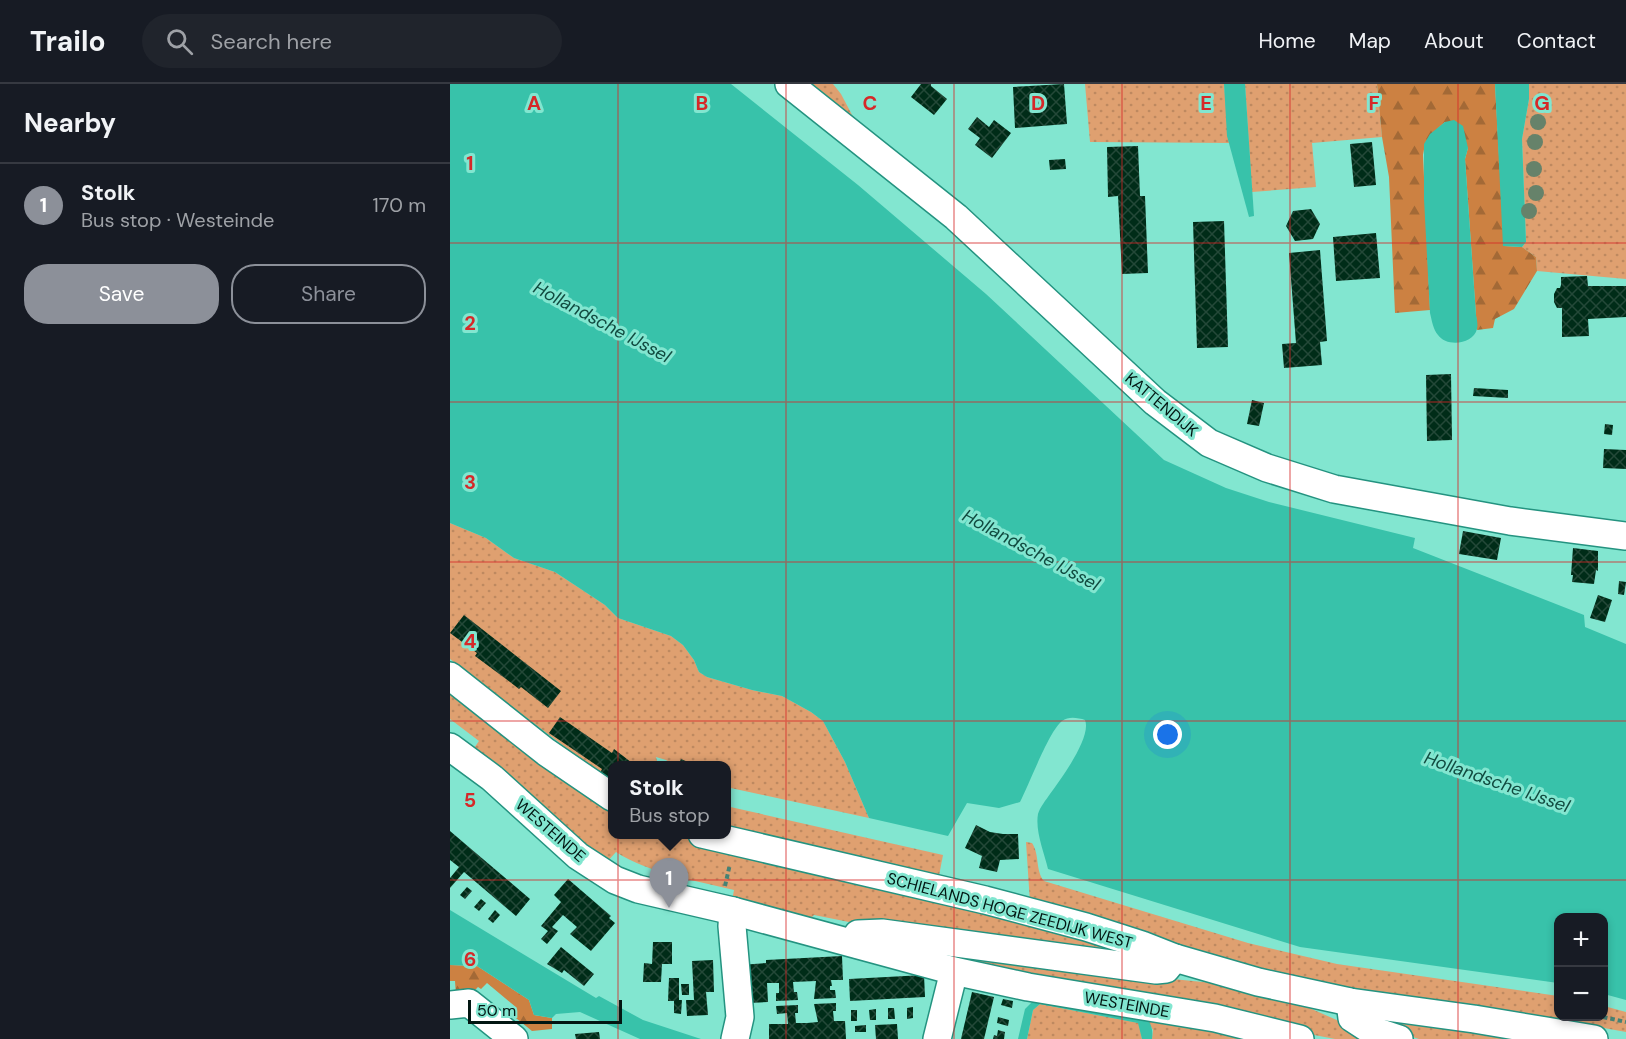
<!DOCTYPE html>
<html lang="en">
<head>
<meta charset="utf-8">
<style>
	body { margin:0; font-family:"DM Sans",sans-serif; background:#20242c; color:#f1f3f6 }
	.controls { position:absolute; right:18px; bottom:18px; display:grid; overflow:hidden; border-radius:12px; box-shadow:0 3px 9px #0003 }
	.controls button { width:54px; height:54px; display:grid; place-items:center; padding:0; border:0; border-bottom:2px solid #363941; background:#171b24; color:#f1f3f6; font:30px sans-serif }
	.scale { position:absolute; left:18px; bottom:15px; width:154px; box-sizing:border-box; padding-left:6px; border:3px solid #021612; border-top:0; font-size:16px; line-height:21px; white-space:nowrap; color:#021612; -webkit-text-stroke:4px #82e6d0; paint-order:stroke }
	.you { position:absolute; left:718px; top:651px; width:21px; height:21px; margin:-15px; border:4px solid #fff; border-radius:50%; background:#1a73e8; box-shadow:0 0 0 9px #1a73e833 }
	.badge { display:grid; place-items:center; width:39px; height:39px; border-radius:50%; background:#8c9099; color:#fff; font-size:20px; font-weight:700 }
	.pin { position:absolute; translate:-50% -50px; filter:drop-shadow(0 2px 3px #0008) }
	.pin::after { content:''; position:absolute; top:32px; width:21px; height:18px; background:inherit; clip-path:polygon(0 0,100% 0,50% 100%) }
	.popup { position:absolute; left:158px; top:677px; width:123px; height:78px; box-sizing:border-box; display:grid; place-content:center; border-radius:12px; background:#171b24; filter:drop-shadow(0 2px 4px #0005); font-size:20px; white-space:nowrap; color:#9ea1a6 }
	.popup b { font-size:22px; color:#f1f3f6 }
	.popup::after { content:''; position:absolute; left:50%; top:100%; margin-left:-12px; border:12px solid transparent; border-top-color:#171b24 }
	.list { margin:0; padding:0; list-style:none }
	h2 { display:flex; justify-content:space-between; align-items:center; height:78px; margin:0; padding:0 24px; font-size:26px }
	h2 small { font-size:20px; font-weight:400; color:#9ea1a6 }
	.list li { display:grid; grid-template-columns:39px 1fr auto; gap:18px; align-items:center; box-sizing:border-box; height:84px; padding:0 24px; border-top:2px solid #363941 }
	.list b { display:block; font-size:22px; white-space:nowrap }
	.list p { margin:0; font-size:20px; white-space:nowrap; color:#9ea1a6 }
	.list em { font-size:20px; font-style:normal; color:#9ea1a6 }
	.actions { display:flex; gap:12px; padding:18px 24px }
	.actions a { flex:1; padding:14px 0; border:2px solid #8c9099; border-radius:24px; text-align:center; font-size:21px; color:#8c9099 }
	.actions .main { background:#8c9099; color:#fff }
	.icon { flex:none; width:33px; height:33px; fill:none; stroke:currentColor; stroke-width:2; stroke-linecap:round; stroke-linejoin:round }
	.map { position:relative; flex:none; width:1176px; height:955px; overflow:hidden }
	header { display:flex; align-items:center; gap:36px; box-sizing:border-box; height:84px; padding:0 30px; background:#171b24; border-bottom:2px solid #363941 }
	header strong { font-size:28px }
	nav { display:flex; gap:33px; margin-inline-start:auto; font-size:21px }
	.search { width:420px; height:54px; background:#20242c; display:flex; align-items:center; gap:15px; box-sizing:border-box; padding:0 21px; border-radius:33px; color:#9ea1a6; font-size:22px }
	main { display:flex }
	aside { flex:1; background:#171b24 }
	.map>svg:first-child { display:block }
	.grass { fill:url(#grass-dots) }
	.forest { fill:url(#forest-firs) }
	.water { fill:#38c2aa }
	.building { fill:url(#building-cross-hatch) }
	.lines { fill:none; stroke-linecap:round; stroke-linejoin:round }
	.minor-casing { stroke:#249380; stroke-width:30 }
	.path { stroke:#458275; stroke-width:4; stroke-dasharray:4.5 3; stroke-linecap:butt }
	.minor { stroke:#fff; stroke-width:27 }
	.tree { fill:#66826a }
	.grid { fill:none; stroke:#d62828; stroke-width:1.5; stroke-opacity:0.55 }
	.labels { text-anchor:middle; stroke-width:6; stroke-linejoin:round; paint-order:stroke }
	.street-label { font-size:16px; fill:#021612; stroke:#82e6d0 }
	.water-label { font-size:18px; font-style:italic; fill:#114b40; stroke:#82e6d0 }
	.grid-label { font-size:20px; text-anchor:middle; font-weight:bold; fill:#d62828; stroke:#82e6d0; stroke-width:6; stroke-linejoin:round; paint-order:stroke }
</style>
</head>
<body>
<header>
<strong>Trailo</strong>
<div class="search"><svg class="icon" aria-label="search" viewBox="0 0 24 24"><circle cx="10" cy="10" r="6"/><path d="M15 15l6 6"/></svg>Search here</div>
<nav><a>Home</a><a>Map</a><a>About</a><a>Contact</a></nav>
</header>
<main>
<aside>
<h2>Nearby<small></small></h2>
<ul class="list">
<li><span class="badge">1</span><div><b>Stolk</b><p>Bus stop · Westeinde</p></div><em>170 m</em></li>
</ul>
<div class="actions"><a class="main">Save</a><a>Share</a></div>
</aside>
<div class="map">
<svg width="1176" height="955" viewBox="0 0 1176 955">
	<defs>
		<pattern id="grass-dots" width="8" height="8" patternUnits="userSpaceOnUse" patternTransform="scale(1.5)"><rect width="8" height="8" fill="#dfa070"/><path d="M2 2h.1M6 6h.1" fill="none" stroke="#be8960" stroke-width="1.8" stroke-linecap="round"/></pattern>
		<pattern id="forest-firs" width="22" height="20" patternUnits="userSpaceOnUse" patternTransform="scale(1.5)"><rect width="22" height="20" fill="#cc8142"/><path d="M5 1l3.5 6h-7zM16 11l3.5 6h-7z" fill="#a36936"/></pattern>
		<pattern id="building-cross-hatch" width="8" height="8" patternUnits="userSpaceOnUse" patternTransform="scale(1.5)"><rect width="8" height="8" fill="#002c18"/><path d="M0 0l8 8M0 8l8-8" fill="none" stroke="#244838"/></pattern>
	</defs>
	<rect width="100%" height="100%" fill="#82e6d0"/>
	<g class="grass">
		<polygon points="352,0 383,0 391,10 410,46"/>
		<polygon points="635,0 774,0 779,59 640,58"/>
		<polygon points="795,0 927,0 932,53 862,59 866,103 802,108"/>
		<polygon points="1079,0 1176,0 1176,195 1087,187 1086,173 1072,163 1076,158 1072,55 1079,15"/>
		<polygon points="0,439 36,454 64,474 105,488 155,521 168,534 221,552 233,561 244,576 249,588 257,593 302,606 332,612 361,628 373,637 395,678 419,734 276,703 276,682 223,681 216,676 206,673 208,681 162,682 162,699 0,575"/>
		<path d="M0,600L162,722V750L226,751L254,759L441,802L694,873L404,839L364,831L360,835L282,817L284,806C245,796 200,790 166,768L156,779L22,667L29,657L0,635Z"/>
		<polygon points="276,722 493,771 488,797 276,747"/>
		<path d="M576,758L582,759C590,771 585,786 594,797L798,859L887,880L1108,912V932H1154V922L1176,928V948L1077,930L1019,924L936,912L813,888L580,819Z"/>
		<polygon points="454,861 642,887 783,901 848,919 930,955 885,955 676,915"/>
		<polygon points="590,920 689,939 692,955 577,955 583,926"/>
		<polygon points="921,931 1097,955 969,955 950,949"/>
		<polygon points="695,933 808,955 702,955 703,946"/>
	</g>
	<g class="forest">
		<path d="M927,0H1045L1054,162L1072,163L1086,173L1087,187L1064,225L1045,235L1043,244L1027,246L1015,75L1018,64L995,38C983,48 975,55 973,71L980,226L945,229L939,93L932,53Z"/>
		<polygon points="0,881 27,882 79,916 84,931 102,934 102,945 82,947 61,930 67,924 37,899 31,905 28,903 22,909 6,911 5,897 0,897"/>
	</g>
	<g class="water">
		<path d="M0,0H281L408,101L536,210L714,376L776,404L819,418L965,454L963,464L1134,531L1135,543L1176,560V916L1154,910V834H1108V899L850,863L598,785C594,768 585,747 588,730C590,723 596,716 600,710C611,695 642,653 635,636C628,634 619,632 612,637C599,647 579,701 570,718L549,724L517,719L498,752L419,734L395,678L373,637L361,628L332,612L302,606L257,593L249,588L244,576L233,561L221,552L168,534L155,521L105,488L64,474L36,454L0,439Z"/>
		<polygon points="774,0 795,0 804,132 799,133 777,52"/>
		<polygon points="1045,0 1079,0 1079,15 1072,55 1076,158 1072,163 1053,162"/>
		<path d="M1004,36L1013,42L1018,64L1015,75L1026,231C1027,235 1028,241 1027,245C1023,261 996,263 988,251C983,245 982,237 980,229L974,115V60L980,50L995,38Z"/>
		<polygon points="0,826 146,914 149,912 193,936 251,955 190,955 130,928 106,930 102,934 84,931 79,916 27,882 0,881"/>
		<path d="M586,914L695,933C702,940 703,946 702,955H692L688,939L590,920L583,926L577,955H568L575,925Z"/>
	</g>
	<g class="building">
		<polygon points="471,0 481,0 481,2 497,15 484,31 461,13"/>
		<polygon points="614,0 617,40 565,44 563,3"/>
		<polygon points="527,33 539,43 544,36 561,49 542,74 525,61 530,54 518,45"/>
		<polygon points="922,58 926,101 904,103 900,60"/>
		<polygon points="688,62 690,112 695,112 698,189 672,190 668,112 658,113 657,63"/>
		<polygon points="615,75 616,85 600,86 599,76"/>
		<polygon points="861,125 870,140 863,155 845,157 836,142 843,127"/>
		<polygon points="774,137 778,263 747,264 743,138"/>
		<polygon points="926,149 930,194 886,197 883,153"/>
		<polygon points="870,166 877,257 870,258 872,281 834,284 832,260 846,259 839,169"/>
		<polygon points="1137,192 1138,202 1176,202 1176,233 1138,235 1139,252 1112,253 1112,224 1107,224 1104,218 1104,210 1107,204 1110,204 1111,201 1111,193"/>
		<polygon points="1001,290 1002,356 977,357 976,291"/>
		<polygon points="1024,304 1058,306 1058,314 1023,312"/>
		<polygon points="802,316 814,319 809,342 797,340"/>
		<polygon points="1155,340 1163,341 1162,351 1154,350"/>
		<polygon points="1154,365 1176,366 1176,385 1153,384"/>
		<polygon points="1013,447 1051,454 1047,476 1009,470"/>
		<polygon points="1123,464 1148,467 1148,487 1146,486 1144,500 1122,498 1123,491 1121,491"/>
		<polygon points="1169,497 1176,498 1174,511 1168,510"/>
		<polygon points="1148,511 1162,516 1155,538 1140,534"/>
		<polygon points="14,531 111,607 98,624 71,603 69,605 60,598 25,572 27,569 0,549"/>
		<polygon points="110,633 162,669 164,665 186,682 162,682 162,697 150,689 152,685 99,649"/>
		<polygon points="231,675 238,678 236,682 228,682"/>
		<polygon points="526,741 540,748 553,750 568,750 569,775 550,776 547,788 529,784 532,772 515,764"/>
		<polygon points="0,747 80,815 66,832 14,788 0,804 0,794 9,783 0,776"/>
		<polygon points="118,795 161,832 159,834 165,839 141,867 120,850 127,843 113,831 102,843 108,847 97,860 91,855 98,847 91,842 111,818 104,811"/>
		<polygon points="17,803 22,807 15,815 10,811"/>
		<polygon points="31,815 36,819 29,827 24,823"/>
		<polygon points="45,826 50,831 43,839 38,835"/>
		<polygon points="203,858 222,858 222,880 212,880 211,898 193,898 194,879 202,880"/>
		<polygon points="111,863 144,890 134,902 114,886 112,889 97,880"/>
		<polygon points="392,872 393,896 381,896 382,902 380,902 380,906 385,906 386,914 364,915 366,897 343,898 344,908 347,908 348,916 326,917 326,909 329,909 329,899 317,899 318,918 300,919 290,881 316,879 316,876"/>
		<polygon points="263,876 264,908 256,908 258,931 237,932 236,916 244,916 242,877"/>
		<polygon points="474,891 475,913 400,917 399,895"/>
		<polygon points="219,894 229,894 229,916 232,916 231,930 224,929 224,917 218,917"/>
		<polygon points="231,900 239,900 239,911 232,911"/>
		<polygon points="522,908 544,913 534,955 511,955"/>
		<polygon points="553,915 563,917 562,924 551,921"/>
		<polygon points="386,919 386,927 383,927 384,937 395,937 396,955 319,955 319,940 338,940 337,929 327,930 326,922 348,921 348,929 345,929 346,939 357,939 368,938 364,920"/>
		<polygon points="463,923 463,934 457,935 457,924"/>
		<polygon points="438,924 444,924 445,935 438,935"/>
		<polygon points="426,925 426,936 420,936 419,926"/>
		<rect x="401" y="926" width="6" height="11"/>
		<polygon points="548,933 559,936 558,942 547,939"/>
		<polygon points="447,940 448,955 426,955 425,941"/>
		<polygon points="416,941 416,948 405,948 405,942"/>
		<polygon points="548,946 555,948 554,955 543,955 544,951 547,952"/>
		<polygon points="149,948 150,955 126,955 125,950"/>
	</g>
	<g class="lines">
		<defs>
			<g id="minor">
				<polyline points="339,0 506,133 705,318 759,359 817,384 884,405 1060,437 1176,452"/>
				<polyline points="0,592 96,668 162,713"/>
				<polyline points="0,663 42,694 128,772 165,796 188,805 283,827 504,887 578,903 765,934 850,955"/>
				<polyline points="252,750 535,816 636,843 692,861 725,874 808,898 900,918 1024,935 1144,955"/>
				<polyline points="283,827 282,842 290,933 285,955"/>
				<polyline points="408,850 432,849 706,886 716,885 725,874"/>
				<polyline points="900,918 902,934 919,945 949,955"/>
				<polyline points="0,921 19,919 64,955"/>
				<polyline points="487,955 504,887"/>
			</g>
		</defs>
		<use href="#minor" class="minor-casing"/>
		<g class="path">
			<polyline points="275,802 280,780"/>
			<polyline points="1153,933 1176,938"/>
		</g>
		<use href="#minor" class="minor"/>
	</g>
	<g class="tree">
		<circle cx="1088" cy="38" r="8"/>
		<circle cx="1085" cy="58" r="8"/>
		<circle cx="1084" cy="85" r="8"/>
		<circle cx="1086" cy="109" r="8"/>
		<circle cx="1079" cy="127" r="8"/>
	</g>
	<path class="grid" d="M168,0V955M336,0V955M504,0V955M672,0V955M840,0V955M1008,0V955M0,159H1176M0,318H1176M0,478H1176M0,637H1176M0,796H1176"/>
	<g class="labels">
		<g class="street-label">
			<text transform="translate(712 320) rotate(40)" y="6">KATTENDIJK</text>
			<text transform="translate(101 746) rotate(41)" y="6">WESTEINDE</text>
			<text transform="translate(560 826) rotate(15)" y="6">SCHIELANDS HOGE ZEEDIJK WEST</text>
			<text transform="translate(677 920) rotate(10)" y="6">WESTEINDE</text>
		</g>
		<g class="water-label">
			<text transform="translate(152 238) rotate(28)" y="6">Hollandsche IJssel</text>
			<text transform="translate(581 466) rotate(28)" y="6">Hollandsche IJssel</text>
			<text transform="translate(1047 698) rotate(19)" y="6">Hollandsche IJssel</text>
		</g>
	</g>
	<g class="grid-label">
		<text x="84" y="26">A</text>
		<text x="252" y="26">B</text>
		<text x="420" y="26">C</text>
		<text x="588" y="26">D</text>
		<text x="756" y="26">E</text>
		<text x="924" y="26">F</text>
		<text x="1092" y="26">G</text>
		<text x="20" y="86">1</text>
		<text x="20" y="246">2</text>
		<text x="20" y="405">3</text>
		<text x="20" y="564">4</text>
		<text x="20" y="723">5</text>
		<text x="20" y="882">6</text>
	</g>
</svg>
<div class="controls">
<button>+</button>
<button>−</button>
</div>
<div class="scale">50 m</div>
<div class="you"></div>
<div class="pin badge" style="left:219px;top:824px">1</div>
<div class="popup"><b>Stolk</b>Bus stop</div>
</div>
</main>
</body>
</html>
